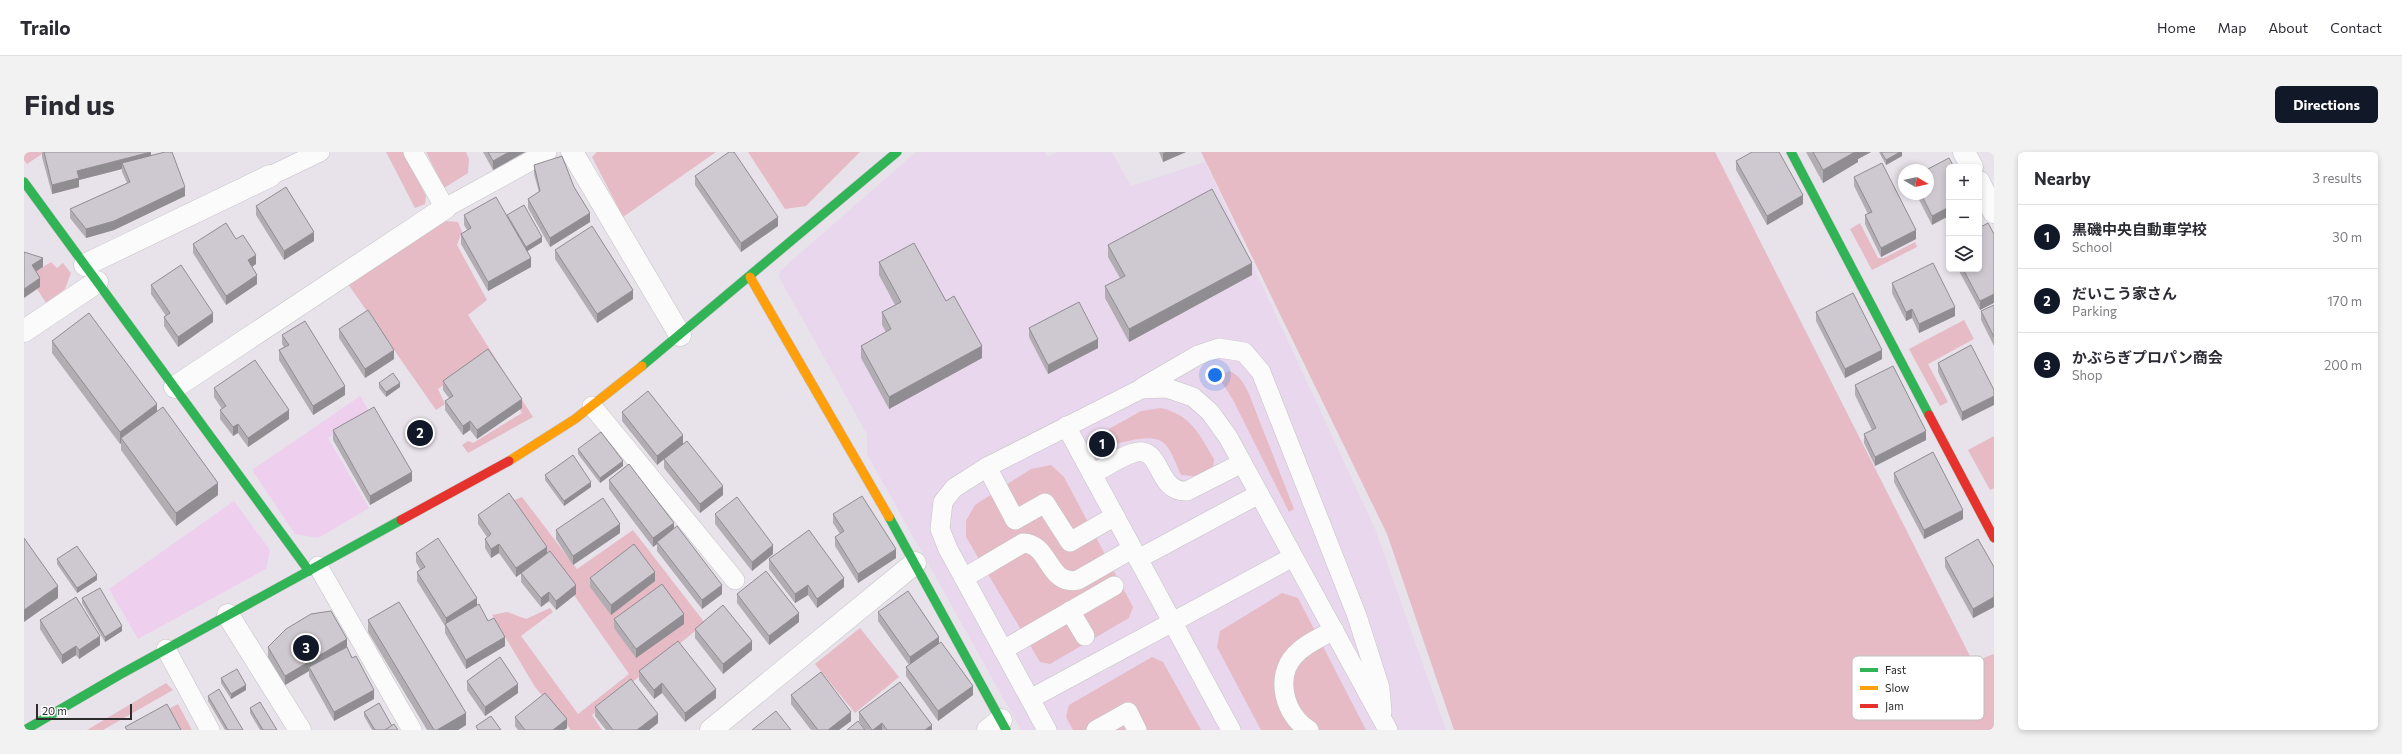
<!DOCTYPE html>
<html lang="en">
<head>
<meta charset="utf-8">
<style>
	body { margin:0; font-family:Commissioner,"Noto Sans JP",sans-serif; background:#f2f2f3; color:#2b2b33 }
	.controls { position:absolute; right:12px; top:12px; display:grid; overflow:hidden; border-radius:6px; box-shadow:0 2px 6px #0003 }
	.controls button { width:36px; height:36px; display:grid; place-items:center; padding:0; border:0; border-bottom:1px solid #e1e1e2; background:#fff; color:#2b2b33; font:20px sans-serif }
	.compass { position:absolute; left:1874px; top:12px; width:36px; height:36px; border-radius:50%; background:#fff; box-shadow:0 2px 6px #0003; rotate:99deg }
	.scale { position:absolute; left:12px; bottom:10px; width:96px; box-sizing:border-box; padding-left:4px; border:2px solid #2c2c2c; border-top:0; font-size:11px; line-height:14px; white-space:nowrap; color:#2c2c2c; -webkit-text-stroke:3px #fff; paint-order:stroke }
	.you { position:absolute; left:1191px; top:223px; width:14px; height:14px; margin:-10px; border:3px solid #fff; border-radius:50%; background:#1a73e8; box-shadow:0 0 0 6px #1a73e833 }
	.badge { display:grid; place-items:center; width:26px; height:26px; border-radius:50%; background:#111827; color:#fff; font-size:13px; font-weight:700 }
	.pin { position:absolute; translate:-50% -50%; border:2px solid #fff; box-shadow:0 1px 4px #0006 }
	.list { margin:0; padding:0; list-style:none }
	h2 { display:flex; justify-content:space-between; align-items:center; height:52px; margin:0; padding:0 16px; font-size:17px }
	h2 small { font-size:13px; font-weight:400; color:#7c7c81 }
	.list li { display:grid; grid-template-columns:26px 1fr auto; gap:12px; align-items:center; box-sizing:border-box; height:64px; padding:0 16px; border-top:1px solid #e1e1e2 }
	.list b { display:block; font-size:15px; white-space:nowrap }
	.list p { margin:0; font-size:13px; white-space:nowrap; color:#7c7c81 }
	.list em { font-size:13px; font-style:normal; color:#7c7c81 }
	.icon { flex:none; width:22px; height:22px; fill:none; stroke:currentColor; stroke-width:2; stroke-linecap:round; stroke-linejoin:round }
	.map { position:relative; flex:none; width:1970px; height:578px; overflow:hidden; border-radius:6px }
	header { display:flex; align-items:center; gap:24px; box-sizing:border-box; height:56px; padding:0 20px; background:#fff; border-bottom:1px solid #e1e1e2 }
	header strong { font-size:19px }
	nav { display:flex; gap:22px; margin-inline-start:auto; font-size:14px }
	.intro { display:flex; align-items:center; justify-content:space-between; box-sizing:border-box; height:96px; padding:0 24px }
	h1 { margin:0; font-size:28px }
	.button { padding:10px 18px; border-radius:6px; background:#111827; color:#fff; font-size:14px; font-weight:700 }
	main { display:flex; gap:24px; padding:0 24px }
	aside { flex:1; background:#fff; border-radius:6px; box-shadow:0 2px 6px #0003 }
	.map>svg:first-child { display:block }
	.education { fill:#e9d7ed }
	.green { fill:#e6bbc5 }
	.sand { fill:#eed0ee }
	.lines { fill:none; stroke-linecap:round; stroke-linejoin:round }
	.lane-casing { stroke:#c2c3c3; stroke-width:20 }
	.street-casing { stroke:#c2c3c3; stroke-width:23 }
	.fast-casing { stroke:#c2c3c3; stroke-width:10 }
	.slow-casing { stroke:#c2c3c3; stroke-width:10 }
	.jam-casing { stroke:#c2c3c3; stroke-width:10 }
	.lane { stroke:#fcfbfc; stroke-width:19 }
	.street { stroke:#fcfbfc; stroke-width:22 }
	.fast { stroke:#30b455; stroke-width:9 }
	.slow { stroke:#ff9f0a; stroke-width:9 }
	.jam { stroke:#e5322d; stroke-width:9 }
	.wall { fill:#b1adb3 }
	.shaded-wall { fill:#908d92 }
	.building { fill:#cec9d0; stroke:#908d92 }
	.key { fill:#fff; stroke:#c0c0c0; stroke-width:1 }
	.key-label { font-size:11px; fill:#2c2c2c }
</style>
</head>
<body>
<header>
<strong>Trailo</strong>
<nav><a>Home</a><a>Map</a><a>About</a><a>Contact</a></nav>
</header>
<div class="intro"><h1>Find us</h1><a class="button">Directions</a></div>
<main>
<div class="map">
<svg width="1970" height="578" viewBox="0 0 1970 578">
	<rect width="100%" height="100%" fill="#e8e2ea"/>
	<polygon class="education" points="892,0 1021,0 1024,5 1034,0 1088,0 1107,34 1181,10 1352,379 1422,578 997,578 843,302 843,282 755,125 756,119"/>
	<g class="green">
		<polygon points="0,0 21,0 3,12 0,8"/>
		<polygon points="362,0 380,0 402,44 401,52 391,56"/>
		<polygon points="402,0 442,0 445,7 444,21 420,36"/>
		<polygon points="573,0 692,0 599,65 568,5"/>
		<polygon points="724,0 836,0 782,54 761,57"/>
		<polygon points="1177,0 1691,0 1949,510 1970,502 1970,578 1430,578 1363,382"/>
		<polygon points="421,69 434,70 438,80 433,93 463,148 444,163 509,265 444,301 438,293 444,289 449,291 498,261 462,204 414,237 421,252 412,258 324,132"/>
		<polygon points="1836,71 1854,106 1860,106 1891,90 1893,95 1848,118 1826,77"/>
		<polygon points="27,110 33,116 39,111 47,121 41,137 22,151 13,137 16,135 8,122"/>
		<polygon points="1940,168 1950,187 1904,212 1924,250 1916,254 1885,197"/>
		<path d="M1205,219C1216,223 1220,232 1225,242L1270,357L1265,360L1209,248L1196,227L1197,223Z"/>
		<path d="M1137,256C1168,264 1175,282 1190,307L1189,315L1170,324L1157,323C1153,315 1148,299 1141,292C1128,280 1104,290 1089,292L1084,283L1085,277L1117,259Z"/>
		<polygon points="1970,284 1970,336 1966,338 1944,298"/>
		<polygon points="1027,313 1040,325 1109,455 1105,466 1026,512 1016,510 942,385 942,369 951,353 1007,317"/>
		<polygon points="498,345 553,417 609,378 681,471 568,563 578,578 547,578 511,535 468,463 483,460 502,467 526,456 529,460 497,484 554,562 605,522 485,350"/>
		<polygon points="1258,441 1274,446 1342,578 1237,578 1193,495 1196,479"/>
		<polygon points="836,476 875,525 831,561 791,512"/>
		<polygon points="1128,505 1139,510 1177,578 1049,578 1042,565 1045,553"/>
		<polygon points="142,531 149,538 79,578 63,578"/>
		<polygon points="154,552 168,578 106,578"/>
	</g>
	<g class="sand">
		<polygon points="336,244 346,261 304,286 345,356 294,386 271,382 228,318"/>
		<polygon points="210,349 246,398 242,417 114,487 85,437"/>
	</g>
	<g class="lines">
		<defs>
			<g id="lane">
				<polyline points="389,0 421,56 523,0"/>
				<polyline points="246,24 296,0"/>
				<polyline points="1119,235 1174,203 1195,196 1220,200 1237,220 1333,464 1356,536 1358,560"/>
				<polyline points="568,254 711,428"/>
				<polyline points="1042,274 1207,578"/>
				<polyline points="963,315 991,368 1021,351 1046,390 1091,364"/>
				<path d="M1068,322C1081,316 1095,305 1109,301C1139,291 1131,341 1163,339L1218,311"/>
				<polyline points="1114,407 1235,342"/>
				<polyline points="294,414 388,578"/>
				<path d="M940,426L999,391C1026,391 1024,435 1054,428L1108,397"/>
				<polyline points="1046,459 1061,484"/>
				<polyline points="142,497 186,578"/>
				<polyline points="979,498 1090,434"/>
				<polyline points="1006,547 1269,405"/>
				<polyline points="1023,578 924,397 916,377 919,350 930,336 963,315 1117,237 1143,236 1169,245 1186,260 1204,285 1364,578"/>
				<polyline points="1072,578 1104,560 1113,578"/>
				<path d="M1285,578C1261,564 1250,525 1271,503C1281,492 1296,486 1310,478"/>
			</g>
			<g id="street">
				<polyline points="548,0 656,183"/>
				<polyline points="1940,0 1948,15"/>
				<polyline points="1955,30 1970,60"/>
				<polyline points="61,113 246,24"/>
				<polyline points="0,179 73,130"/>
				<polyline points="151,235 421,56"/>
				<polyline points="204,463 276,578"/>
				<polyline points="687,578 891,411"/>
				<polyline points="964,578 977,568"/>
			</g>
			<g id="fast">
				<polyline points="1767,0 1905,263"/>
				<polyline points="0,30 285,419"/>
				<polyline points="618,214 873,0"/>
				<polyline points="865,365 982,578"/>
				<polyline points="1,578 97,522 377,368"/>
			</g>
			<g id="slow">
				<polyline points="726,125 865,365"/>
				<polyline points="485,309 551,267 618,214"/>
			</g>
			<g id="jam">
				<polyline points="1905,263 1970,386"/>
				<polyline points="377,368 485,309"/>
			</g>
		</defs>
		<use href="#lane" class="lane-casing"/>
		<use href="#street" class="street-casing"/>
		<use href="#fast" class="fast-casing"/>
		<use href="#slow" class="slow-casing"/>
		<use href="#jam" class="jam-casing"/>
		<use href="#lane" class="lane"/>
		<use href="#street" class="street"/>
		<use href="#fast" class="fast"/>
		<use href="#slow" class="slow"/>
		<use href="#jam" class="jam"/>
	</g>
	<g class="wall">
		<polygon points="18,0 127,0 127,4 161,44 90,78 62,86 46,66 46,57 103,31 98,20 98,17 55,28 55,35 28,42 18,5"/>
		<polygon points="459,0 501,0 469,18"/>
		<polygon points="1135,0 1162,0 1139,10"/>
		<polygon points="1782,0 1847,0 1834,7 1834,10 1799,31"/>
		<polygon points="1855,0 1878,0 1878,4 1862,13"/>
		<polygon points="1925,6 1908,73 1892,42 1904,42"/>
		<polygon points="1712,9 1779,52 1743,73 1712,18"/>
		<polygon points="510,13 566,70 526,95 504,56 504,47 515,40 510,22"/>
		<polygon points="671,24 754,74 717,100 671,33"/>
		<polygon points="1830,25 1892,87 1857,105 1841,72 1841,63 1844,62 1830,34"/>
		<polygon points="232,54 290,89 260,108 232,63"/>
		<polygon points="440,63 483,64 518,90 503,99 507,115 464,139 437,92 437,82 443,78 440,73"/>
		<polygon points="1964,71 1956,158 1934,117 1955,117"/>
		<polygon points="212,87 232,112 228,115 233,132 202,153 169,101 169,92"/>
		<polygon points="1084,93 1228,123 1105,190 1081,146 1081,134 1096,126 1084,105"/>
		<polygon points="531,98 609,147 573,171 531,107"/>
		<polygon points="855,110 922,149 958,206 865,257 837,206 837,194 862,180 858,173 858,160 871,153 855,123"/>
		<polygon points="1868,131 1931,164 1895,181 1888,166 1882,169 1868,141"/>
		<polygon points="127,133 189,170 154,195 140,174 140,165 142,164 127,142"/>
		<polygon points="1970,153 1970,194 1957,168 1957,159"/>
		<polygon points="1792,160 1858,207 1821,226 1792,169"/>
		<polygon points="1005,176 1074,196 1024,222 1005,185"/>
		<polygon points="315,177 370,207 341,226 315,186"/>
		<polygon points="258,183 321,243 289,263 255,208 255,198 260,195 258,192"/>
		<polygon points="28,189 133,259 194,343 152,374 97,298 97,291 96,292 28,201"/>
		<polygon points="1947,193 1938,269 1914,220 1914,211"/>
		<polygon points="419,229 498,256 453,287 446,278 439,283 421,258 421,249 425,246 419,238"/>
		<polygon points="355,231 376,235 362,245 355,236"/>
		<polygon points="1831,233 1902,288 1851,314 1840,291 1840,282 1848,278 1831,243"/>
		<polygon points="190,236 265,267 224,295 214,281 209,284 196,267 196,258 198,257 190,245"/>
		<polygon points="598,260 659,292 640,307 699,343 676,361 640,316 640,307 633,313 598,269"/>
		<polygon points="309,278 388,329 346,353 309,288"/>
		<polygon points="554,297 599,314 576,331 554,302"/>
		<polygon points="1870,321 1939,367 1900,387 1870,330"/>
		<polygon points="521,323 567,335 540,354 521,328"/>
		<polygon points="585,328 650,377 698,442 678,457 633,399 633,392 629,395 585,337"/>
		<polygon points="691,362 749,402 728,419 691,372"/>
		<polygon points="809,362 872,406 834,431 811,394 811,385 816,382 809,371"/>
		<polygon points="454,363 523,402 552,442 532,458 525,449 517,455 497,430 497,421 492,425 475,401 467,406 461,396 461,387 463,385 454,372"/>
		<polygon points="532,378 596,381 549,413 532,387"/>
		<polygon points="392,401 453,453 481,494 442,517 421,481 421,474 393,429 393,420 396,417 392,410"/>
		<polygon points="1921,406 1970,415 1970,455 1949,466 1921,415"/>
		<polygon points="33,407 73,428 53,441 33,412"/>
		<polygon points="745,407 820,435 793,456 784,443 771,451 745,417"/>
		<polygon points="566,426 631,429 587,463 566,435"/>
		<polygon points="713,442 775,470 745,493 713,451"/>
		<polygon points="58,446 98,479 81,490 58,451"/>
		<polygon points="854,460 915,491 949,543 914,569 882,524 882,515 885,513 854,469"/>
		<polygon points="590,467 660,472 612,506 590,476"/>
		<polygon points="16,468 76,493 55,507 52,503 38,512 16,477"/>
		<polygon points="344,468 442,573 434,578 403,578 344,480"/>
		<polygon points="671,477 728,498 699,522 671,486"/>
		<polygon points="244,495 323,496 350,547 310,569 285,524 285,519 261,533 244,505"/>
		<polygon points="615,519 692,546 661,570 638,541 630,547 615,528"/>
		<polygon points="197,526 222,538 207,547 197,531"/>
		<polygon points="443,529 494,541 461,564 443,538"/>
		<polygon points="767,543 827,569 815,578 787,578 767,552"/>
		<polygon points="184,544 219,578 201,578 184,549"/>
		<polygon points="571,555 634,571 625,578 582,578 571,564"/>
		<polygon points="226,556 253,578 236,578 226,561"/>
		<polygon points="340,560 368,574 374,578 348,578 340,564"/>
		<polygon points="835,560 908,578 841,578 835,569"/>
		<polygon points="491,565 543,576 540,578 494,578 491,574"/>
	</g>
	<g class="shaded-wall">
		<polygon points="127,0 127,10 98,11 98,17 55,28 55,35 28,42 28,33 53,19"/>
		<polygon points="485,0 501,0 469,18 469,9"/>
		<polygon points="1142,0 1162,0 1139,10 1139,1"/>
		<polygon points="1831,0 1847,0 1834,7 1834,10 1799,31 1799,18"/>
		<polygon points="1876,0 1878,0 1878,4 1862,13 1862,8"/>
		<polygon points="161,35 161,44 90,78 62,86 62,77"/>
		<polygon points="1779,43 1779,52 1743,73 1743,64"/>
		<polygon points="1925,55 1925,64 1908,73 1908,64"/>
		<polygon points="566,61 566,70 526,95 526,86"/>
		<polygon points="754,65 754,74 717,100 717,91"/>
		<polygon points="1892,78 1892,87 1857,105 1857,96"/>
		<polygon points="290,80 290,89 260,108 260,99"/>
		<polygon points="518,85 518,90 502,100 502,95"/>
		<polygon points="232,103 232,112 224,117 224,108"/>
		<polygon points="19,106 19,115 8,122 8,113"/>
		<polygon points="507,106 507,115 464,139 464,130"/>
		<polygon points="1228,111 1228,123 1105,190 1105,177"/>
		<polygon points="233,123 233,132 202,153 202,144"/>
		<polygon points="16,126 16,135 0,146 0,137"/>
		<polygon points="609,138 609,147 573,171 573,162"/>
		<polygon points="1970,142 1970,151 1956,158 1956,149"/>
		<polygon points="1931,155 1931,164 1895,181 1895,172"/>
		<polygon points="1888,157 1888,166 1882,169 1882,160"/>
		<polygon points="189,161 189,170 154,195 154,185"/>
		<polygon points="1074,187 1074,196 1024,222 1024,213"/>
		<polygon points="958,194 958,206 865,257 865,245"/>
		<polygon points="370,198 370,207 341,226 341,217"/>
		<polygon points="1858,198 1858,207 1821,226 1821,217"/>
		<polygon points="376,231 376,235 362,245 362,240"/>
		<polygon points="321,234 321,243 289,263 289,254"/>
		<polygon points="1970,244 1970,253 1938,269 1938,260"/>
		<polygon points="498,247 498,256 453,287 453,278"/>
		<polygon points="133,252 133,265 97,286 97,291 96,292 96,280"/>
		<polygon points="265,258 265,267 224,295 224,286"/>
		<polygon points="446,269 446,278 439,283 439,274"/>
		<polygon points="214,272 214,281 209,284 209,275"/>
		<polygon points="1902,279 1902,288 1851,314 1851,305"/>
		<polygon points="659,283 659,292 633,313 633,304"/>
		<polygon points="599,309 599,314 576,331 576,326"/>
		<polygon points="388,320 388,329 346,353 346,344"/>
		<polygon points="567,330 567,335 540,354 540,349"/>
		<polygon points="194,331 194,343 152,374 152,361"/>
		<polygon points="699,334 699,343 676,361 676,352"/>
		<polygon points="1939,358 1939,367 1900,387 1900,378"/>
		<polygon points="650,371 650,380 633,390 633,392 629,395 629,386"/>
		<polygon points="596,372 596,381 549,413 549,404"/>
		<polygon points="475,392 475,401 467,406 467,397"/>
		<polygon points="749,393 749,402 728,419 728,410"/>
		<polygon points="523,395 523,404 492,425 492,416"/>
		<polygon points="872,397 872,406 834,431 834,422"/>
		<polygon points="631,420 631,429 587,463 587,453"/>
		<polygon points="73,423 73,428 53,441 53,436"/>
		<polygon points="820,426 820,435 793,456 793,447"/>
		<polygon points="552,433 552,442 532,458 532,449"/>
		<polygon points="698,433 698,442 678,457 678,448"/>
		<polygon points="784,433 784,443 771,451 771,442"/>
		<polygon points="34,434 34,446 0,470 0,458"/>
		<polygon points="525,440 525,449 517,455 517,446"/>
		<polygon points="1970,445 1970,455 1949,466 1949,457"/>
		<polygon points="453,446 453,455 422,474 422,466"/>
		<polygon points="775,461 775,470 745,493 745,484"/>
		<polygon points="660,462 660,472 612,506 612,497"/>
		<polygon points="98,474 98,479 81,490 81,485"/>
		<polygon points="76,484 76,493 55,507 55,498"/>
		<polygon points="481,485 481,494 442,517 442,508"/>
		<polygon points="915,485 915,494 886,514 886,505"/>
		<polygon points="323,487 323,496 285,515 285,519 261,533 261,524"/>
		<polygon points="728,489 728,498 699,522 699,512"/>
		<polygon points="52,494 52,503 38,512 38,503"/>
		<polygon points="638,531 638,541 630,547 630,538"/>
		<polygon points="494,532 494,541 461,564 461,555"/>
		<polygon points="222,533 222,538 207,547 207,542"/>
		<polygon points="949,534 949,543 914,569 914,559"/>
		<polygon points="692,537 692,546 661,570 661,561"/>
		<polygon points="350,538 350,547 310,569 310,560"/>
		<polygon points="827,560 827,569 815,578 804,578"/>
		<polygon points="442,561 442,573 434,578 413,578"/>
		<polygon points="634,562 634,571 625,578 613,578"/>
		<polygon points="543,567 543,576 540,578 529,578"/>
		<polygon points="858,571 858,578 849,578"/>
		<polygon points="908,573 908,578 901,578"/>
	</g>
	<g class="building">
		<polygon points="20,0 127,0 53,19 55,26 28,33"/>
		<polygon points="141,0 148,0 161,35 90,69 62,77 46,57 106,30 98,11"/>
		<polygon points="464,0 485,0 469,9"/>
		<polygon points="705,0 710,0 754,65 717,91 671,24"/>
		<polygon points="1728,0 1755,0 1779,43 1743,64 1712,9"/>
		<polygon points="1789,0 1831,0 1799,18"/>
		<polygon points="1857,0 1876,0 1862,8"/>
		<polygon points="538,4 550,35 566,61 526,86 504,47 516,39 510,13"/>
		<polygon points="1925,6 1930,15 1925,15 1925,55 1908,64 1897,42 1904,42 1904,18 1902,18"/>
		<polygon points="1858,11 1892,78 1857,96 1841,63 1848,60 1830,25"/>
		<polygon points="262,35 290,80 260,99 232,54"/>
		<polygon points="1188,37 1228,111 1105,177 1081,134 1101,124 1084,93"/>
		<polygon points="472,45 507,106 464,130 437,82 447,76 440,63"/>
		<polygon points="500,53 518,85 502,95 483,63"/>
		<polygon points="202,71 212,87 219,83 232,103 224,108 233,123 202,144 169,92"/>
		<polygon points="1964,71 1970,82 1970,142 1956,149 1939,117 1955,117 1955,76"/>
		<polygon points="568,74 609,138 573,162 531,98"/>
		<polygon points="890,91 922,149 930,144 958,194 865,245 837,194 867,177 858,160 877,150 855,110"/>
		<polygon points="0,100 19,106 8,113 16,126 0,137"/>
		<polygon points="1909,111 1931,155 1895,172 1888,157 1882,160 1868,131"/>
		<polygon points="157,113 189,161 154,185 140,165 146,161 127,133"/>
		<polygon points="1829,141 1858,198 1821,217 1792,160"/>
		<polygon points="1055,150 1074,187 1024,213 1005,176"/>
		<polygon points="1970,153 1970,185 1957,159"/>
		<polygon points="344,158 370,198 341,217 315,177"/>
		<polygon points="65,161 133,252 96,280 28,189"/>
		<polygon points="281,169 321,234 289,254 255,198 265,193 258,183"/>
		<polygon points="1947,193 1970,238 1970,244 1938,260 1914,211"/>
		<polygon points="464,197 498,247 453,278 446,269 439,274 421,249 429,244 419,229"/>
		<polygon points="231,208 265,258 224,286 214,272 209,275 196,258 202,254 190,236"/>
		<polygon points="1869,214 1902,279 1851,305 1840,282 1852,276 1831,233"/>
		<polygon points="369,221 376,231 362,240 355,231"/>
		<polygon points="624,239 659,283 633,304 598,260"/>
		<polygon points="139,255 194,331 152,361 97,286"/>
		<polygon points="350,255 388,320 346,344 309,278"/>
		<polygon points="577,280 599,309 576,326 554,297"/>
		<polygon points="663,289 699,334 676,352 640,307"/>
		<polygon points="1909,300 1939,358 1900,378 1870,321"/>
		<polygon points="549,303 567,330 540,349 521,323"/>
		<polygon points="605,312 650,371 629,386 585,328"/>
		<polygon points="485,341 523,395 492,416 475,392 467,397 461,387 467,382 454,363"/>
		<polygon points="838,344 872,397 834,422 811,385 820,379 809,362"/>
		<polygon points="713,345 749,393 728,410 691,362"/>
		<polygon points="579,346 596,372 549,404 532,378"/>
		<polygon points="653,374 698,433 678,448 633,390"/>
		<polygon points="785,378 820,426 793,447 784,433 771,442 745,407"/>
		<polygon points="0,386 34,434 0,458"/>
		<polygon points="414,386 453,446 422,466 393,420 401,415 392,401"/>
		<polygon points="1954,387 1970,415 1970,445 1949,457 1921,406"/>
		<polygon points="610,392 631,420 587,453 566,426"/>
		<polygon points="53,394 73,423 53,436 33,407"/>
		<polygon points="526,399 552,433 532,449 525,440 517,446 497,421"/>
		<polygon points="742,419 775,461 745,484 713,442"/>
		<polygon points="638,432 660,462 612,497 590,467"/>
		<polygon points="76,436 98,474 81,485 58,446"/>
		<polygon points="884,439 915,485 886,505 854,460"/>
		<polygon points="52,445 76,484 55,498 52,494 38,503 16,468"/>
		<polygon points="375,450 442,561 413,578 410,578 344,468"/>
		<polygon points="455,452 464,469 470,466 481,485 442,508 421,472"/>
		<polygon points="699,453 728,489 699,512 671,477"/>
		<polygon points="307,459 323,487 261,524 244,495 262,477 287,462"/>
		<polygon points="654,489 692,537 661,561 638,531 630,538 615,519"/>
		<polygon points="917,490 949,534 914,559 882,515"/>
		<polygon points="323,495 328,506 332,504 350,538 310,560 285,515"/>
		<polygon points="476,505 494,532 461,555 443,529"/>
		<polygon points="213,517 222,533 207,542 197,526"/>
		<polygon points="797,520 827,560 804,578 794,578 767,543"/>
		<polygon points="607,527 634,562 613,578 589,578 571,555"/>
		<polygon points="876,530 908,573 901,578 863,578 858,571 849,578 848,578 835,560"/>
		<polygon points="195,537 219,578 204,578 184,544"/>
		<polygon points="521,541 543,567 529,578 501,578 491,565"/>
		<polygon points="236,550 253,578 239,578 226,556"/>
		<polygon points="355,551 368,574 361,578 351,578 340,560"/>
		<polygon points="143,552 157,578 103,578 101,575"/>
		<polygon points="752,559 767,578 728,578"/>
		<polygon points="467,564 477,578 454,578 452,574"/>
		<polygon points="834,569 841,578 823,578"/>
		<polygon points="370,572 374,578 361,578"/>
	</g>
	<rect x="1828" y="504" width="132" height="64" rx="6" class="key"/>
	<rect x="1836" y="516" width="18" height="4" fill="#30b455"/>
	<rect x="1836" y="534" width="18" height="4" fill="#ff9f0a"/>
	<rect x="1836" y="552" width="18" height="4" fill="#e5322d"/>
	<g class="key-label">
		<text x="1861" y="522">Fast</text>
		<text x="1861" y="540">Slow</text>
		<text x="1861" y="558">Jam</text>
	</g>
</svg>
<div class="controls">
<button>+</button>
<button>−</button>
<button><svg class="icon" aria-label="layers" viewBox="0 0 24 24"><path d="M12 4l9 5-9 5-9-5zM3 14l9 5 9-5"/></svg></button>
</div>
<svg class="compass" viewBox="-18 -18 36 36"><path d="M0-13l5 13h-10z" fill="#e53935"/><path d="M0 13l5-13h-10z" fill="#7c7c81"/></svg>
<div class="scale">20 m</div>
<div class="you"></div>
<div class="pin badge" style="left:1078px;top:292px">1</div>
<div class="pin badge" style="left:396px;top:281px">2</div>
<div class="pin badge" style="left:282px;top:496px">3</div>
</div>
<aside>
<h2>Nearby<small>3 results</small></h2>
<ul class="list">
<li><span class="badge">1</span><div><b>黒磯中央自動車学校</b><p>School</p></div><em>30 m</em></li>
<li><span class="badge">2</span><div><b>だいこう家さん</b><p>Parking</p></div><em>170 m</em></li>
<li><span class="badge">3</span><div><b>かぶらぎプロパン商会</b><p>Shop</p></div><em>200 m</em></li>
</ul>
</aside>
</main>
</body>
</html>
